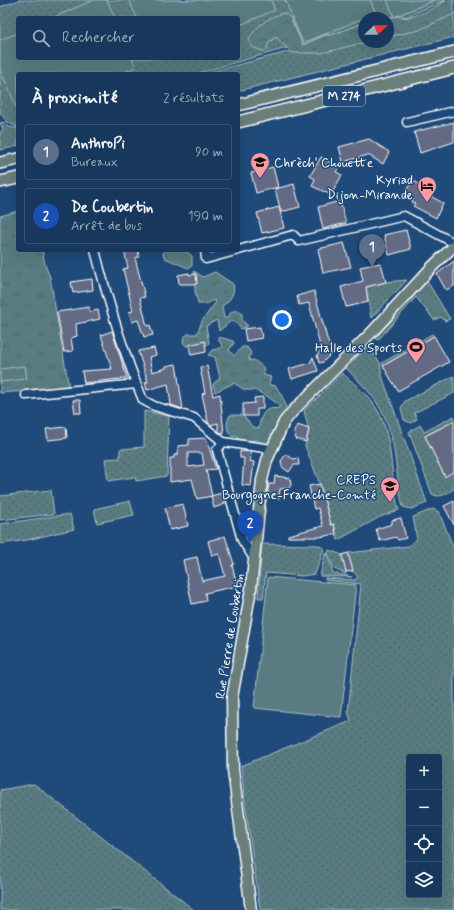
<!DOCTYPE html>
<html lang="fr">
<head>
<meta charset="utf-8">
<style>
	body { margin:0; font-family:Mynerve,sans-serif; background:#203f62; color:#f1f3f6 }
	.controls { position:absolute; right:12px; bottom:12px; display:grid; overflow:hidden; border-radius:4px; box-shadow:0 4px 16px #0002 }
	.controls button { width:36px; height:36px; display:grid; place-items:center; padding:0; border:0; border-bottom:1px solid #365272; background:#17385c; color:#f1f3f6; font:20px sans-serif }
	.compass { position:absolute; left:358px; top:12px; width:36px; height:36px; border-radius:50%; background:#17385c; box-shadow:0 4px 16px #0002; rotate:68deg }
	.you { position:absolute; left:282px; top:320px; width:14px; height:14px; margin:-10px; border:3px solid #fff; border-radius:50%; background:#1a73e8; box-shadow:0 0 0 6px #1a73e833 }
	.badge { display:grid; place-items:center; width:26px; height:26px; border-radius:50%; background:#ea580c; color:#fff; font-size:13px; font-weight:700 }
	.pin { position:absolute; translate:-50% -33px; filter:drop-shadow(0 1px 2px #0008) }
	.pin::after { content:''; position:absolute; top:21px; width:14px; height:12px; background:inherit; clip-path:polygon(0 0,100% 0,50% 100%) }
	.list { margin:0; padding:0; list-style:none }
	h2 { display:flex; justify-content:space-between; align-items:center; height:52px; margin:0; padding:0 16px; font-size:17px }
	h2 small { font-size:13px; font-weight:400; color:#9eacbb }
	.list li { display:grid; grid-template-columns:26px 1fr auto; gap:12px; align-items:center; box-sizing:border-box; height:56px; margin:0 8px 8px; padding:0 8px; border:1px solid #365272; border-radius:4px }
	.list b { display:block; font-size:15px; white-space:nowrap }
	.list p { margin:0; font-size:13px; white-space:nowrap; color:#9eacbb }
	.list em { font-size:13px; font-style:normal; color:#9eacbb }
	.icon { flex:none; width:22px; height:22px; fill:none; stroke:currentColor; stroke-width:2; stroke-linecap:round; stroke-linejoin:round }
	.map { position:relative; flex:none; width:454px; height:910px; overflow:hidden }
	.search { position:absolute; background:#17385c; box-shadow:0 4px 16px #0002; left:16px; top:16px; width:224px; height:44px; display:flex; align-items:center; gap:10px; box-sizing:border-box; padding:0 14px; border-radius:4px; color:#9eacbb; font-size:15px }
	.panel { position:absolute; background:#17385c; box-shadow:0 4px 16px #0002; left:16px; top:72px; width:224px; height:180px; border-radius:4px }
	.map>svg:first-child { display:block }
	.grass { fill:url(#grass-dots); stroke:#acbec0; fill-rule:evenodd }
	.forest { fill:url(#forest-crowns); stroke:#acbec0 }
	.park { fill:url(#park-tufts); stroke:#acbec0 }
	.pitch { fill:#597c81; stroke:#acbec0 }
	.building { fill:#636b84; stroke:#fff; fill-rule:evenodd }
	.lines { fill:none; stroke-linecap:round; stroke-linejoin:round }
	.minor-casing { stroke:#fff; stroke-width:11 }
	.major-casing { stroke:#fff; stroke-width:13 }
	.highway-casing { stroke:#fff; stroke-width:14 }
	.minor { stroke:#1f4a7a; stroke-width:8 }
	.major { stroke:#6b7f7c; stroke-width:10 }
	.highway { stroke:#6b7f7c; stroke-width:11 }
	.labels { text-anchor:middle; stroke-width:3; stroke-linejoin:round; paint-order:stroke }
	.shield { fill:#1f4a7a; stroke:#bcc9d7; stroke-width:1 }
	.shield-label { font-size:12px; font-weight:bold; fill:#fff }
	.poi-label { font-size:13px; fill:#fff; stroke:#1f4a7a; text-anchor:end }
	.street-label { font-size:13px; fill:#fff; stroke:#1f4a7a }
</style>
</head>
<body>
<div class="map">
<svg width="454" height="910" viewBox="0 0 454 910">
	<defs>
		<pattern id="grass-dots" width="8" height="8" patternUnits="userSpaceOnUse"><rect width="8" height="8" fill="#597c81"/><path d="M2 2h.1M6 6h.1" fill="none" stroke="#526466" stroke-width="1.8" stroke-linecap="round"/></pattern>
		<pattern id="forest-crowns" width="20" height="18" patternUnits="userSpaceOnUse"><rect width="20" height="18" fill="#597c81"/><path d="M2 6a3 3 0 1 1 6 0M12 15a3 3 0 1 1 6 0" fill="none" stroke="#526466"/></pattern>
		<pattern id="park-tufts" width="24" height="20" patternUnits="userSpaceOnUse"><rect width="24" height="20" fill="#597c81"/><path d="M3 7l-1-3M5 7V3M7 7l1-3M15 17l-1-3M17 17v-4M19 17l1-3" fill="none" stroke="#526466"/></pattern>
	</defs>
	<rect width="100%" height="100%" fill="#1f4a7a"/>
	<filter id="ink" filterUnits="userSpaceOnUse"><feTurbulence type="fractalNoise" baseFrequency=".025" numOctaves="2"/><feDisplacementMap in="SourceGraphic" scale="8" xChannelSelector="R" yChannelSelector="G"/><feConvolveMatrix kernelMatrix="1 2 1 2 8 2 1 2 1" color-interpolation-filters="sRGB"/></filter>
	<g filter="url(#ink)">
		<g class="grass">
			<path d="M19,0H446L406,17L400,15L385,18L384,14L373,18H364V23L331,35H325L303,45L290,17L269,42L276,37L287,48L195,74H18V127L7,122L0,112V7ZM18,18H238V58H18Z"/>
			<polygon points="454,9 454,37 238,91 238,74 202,74 291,51 364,42 388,42 388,26"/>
			<polygon points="3,122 9,127 18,128 18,146 0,150 0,133 3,129 0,123"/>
			<polygon points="407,280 371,318 366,287 386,282"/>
			<polygon points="427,281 450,319 445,321 441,317 434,320 416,297 378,340 375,338"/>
			<polygon points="432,334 434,336 383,366 382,363"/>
			<path d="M369,346L380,363L382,376L427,503L411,509L403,507C394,472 398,434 377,403C369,390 357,380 346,368Z"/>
			<path d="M342,373C352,382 365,392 373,403C396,435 388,474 399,510L380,517L338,540L334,525H331L320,484L305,446L309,431L304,411Z"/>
			<polygon points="454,376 454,393 414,413 417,419 411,423 404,420 401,408 405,401"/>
			<polygon points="144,411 169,416 167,476 136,481 135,477 108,481 105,459 120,458 120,449 144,447"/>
			<path d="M454,416V421L425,436L445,476L454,471V489C447,493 440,499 432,494L409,432L420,425L424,432Z"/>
			<polygon points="51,490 54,514 0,520 0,496"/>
			<polygon points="130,501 134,515 97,523 94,509"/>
			<path d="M433,509L439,512L454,549V910H260L244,795L241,766L351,721L348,712L361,584L325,580V578L355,580L358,577L353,571L348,553L409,546L417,539L413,517ZM409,757H439V895H409Z"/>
			<polygon points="70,514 74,529 27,540 0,544 0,524"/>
			<polygon points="262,544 319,545 324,549 315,574 302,576 266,573 263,598 258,598"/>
			<polygon points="329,550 342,555 346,574 334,569 328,554"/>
			<polygon points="327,553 333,573 352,577 320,576 325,554"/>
			<polygon points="34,784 194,910 0,910 0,790"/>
		</g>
		<g class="forest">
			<path d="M447,0H454V14L419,30L388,37V18C398,14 402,19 409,17C423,14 435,7 447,0Z"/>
			<path d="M284,13L290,17L303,45L325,35H331L364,23V42H366L322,53H292L276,37L269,42L267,50L263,51L252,47L249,39C256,26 270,16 284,13Z"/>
			<path d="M164,250C175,250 184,248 192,256V266L188,268L165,258L163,255Z"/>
			<path d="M194,271L203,277L215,272L233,284C236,293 229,302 222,306L224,318H228L231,312C235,310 239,310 242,314V320L248,326L241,329L235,322L231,321L219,331L217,320L206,326L209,343L207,345L186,346L183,342L184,337L188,334H197L202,321L216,302L214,300L206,304H198L195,290Z"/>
			<path d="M219,337L233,341L234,343L229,350L234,356L242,347H247L251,353L249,358L250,361L254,360L263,367L264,375L271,377L269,383L270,385L276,386C279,392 285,400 286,407C287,414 273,435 270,442L266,444L256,440L242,442L236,436L233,437C225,430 226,423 230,415H242L253,427L259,428C259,423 262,411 269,409C272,408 276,409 279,408V405L267,396L254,390H245L234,383L215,392L213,384L220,378L215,357L208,355L212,350L221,348L223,346L219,341Z"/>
		</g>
		<polygon class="park" points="18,211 18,250 42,250 45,265 50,277 69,388 0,393 0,216"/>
		<g class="pitch">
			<polygon points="94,0 107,0 115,18 52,18"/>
			<polygon points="129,0 271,0 275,10 238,26 238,18 137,18"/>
			<polygon points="285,0 370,0 376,13 303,43"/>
			<polygon points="387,0 435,0 394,17"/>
			<polygon points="18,33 18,58 132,58 136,67 120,74 18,74 18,111 0,69 0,40"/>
			<polygon points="25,366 27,379 0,382 0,369"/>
			<polygon points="268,577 356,585 341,717 254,708"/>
		</g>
		<g class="building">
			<polygon points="454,122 454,142 420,153 414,132"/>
			<polygon points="369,139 389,152 383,164 368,155 343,162 339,147"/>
			<polygon points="321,157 339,168 336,172 342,175 331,195 312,186 315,179 310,176"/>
			<polygon points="273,167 278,187 256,193 251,173"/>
			<polygon points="412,180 421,185 419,190 443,203 436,218 413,206 415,203 412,202 413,198 405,194"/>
			<polygon points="294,184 300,207 281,212 275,189"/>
			<polygon points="340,201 346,223 323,229 318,207"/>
			<polygon points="279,207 284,228 262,233 257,213"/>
			<polygon points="406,230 411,249 389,255 384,235"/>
			<polygon points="344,243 351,267 323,273 318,249"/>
			<polygon points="124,250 138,250 139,257 135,258 145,297 140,298 147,326 150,325 153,335 144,337 138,320 132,322 129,312 133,311 123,269 128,268"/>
			<polygon points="454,261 454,286 446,290 437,274"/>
			<polygon points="381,263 386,282 366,287 368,302 346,307 341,287 363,281 360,267"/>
			<polygon points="189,273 189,275 196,274 197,284 179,284 178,275"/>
			<polygon points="92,279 93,290 73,293 71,282"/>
			<polygon points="314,291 328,342 334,351 323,362 319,363 317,355 321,350 309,303 299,305 297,296"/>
			<polygon points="89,307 90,312 98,310 100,319 76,324 77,336 71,338 73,351 64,352 57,312"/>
			<polygon points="260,327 262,338 246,341 244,329"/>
			<polygon points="112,331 127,378 84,383 82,371 112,369 101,335"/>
			<polygon points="434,336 449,362 398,391 383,366"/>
			<polygon points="205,341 206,352 191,355 189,345"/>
			<polygon points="154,348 156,355 149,357 152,372 166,368 166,366 176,364 183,409 171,405 168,384 147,390 145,382 148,382 138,351"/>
			<polygon points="313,357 318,371 292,379 289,369 310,363"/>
			<polygon points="207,366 213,396 220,394 224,434 218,431 218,423 210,425 208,422 202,394 205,393 200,367"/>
			<polygon points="263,397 263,409 257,409 257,416 243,416 243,404 255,403 254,398"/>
			<polygon points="73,400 80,400 81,413 75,413"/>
			<polygon points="454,421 454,471 445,477 425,436"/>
			<polygon points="297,425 309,429 306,442 296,439 294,432"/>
			<polygon points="66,427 67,438 48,440 46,429"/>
			<path d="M206,438L216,469L206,470L212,496L197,499L192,479L170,482V458H174V455H178V446L189,445V439ZM188,453H202L204,465L188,467Z"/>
			<polygon points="240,451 251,452 250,461 254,462 251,486 242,485 244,458 240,458"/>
			<polygon points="286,454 293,459 298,458 299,465 294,465 289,472 282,467 281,461"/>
			<polygon points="275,476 290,478 291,485 289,488 280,489 279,499 267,497 269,484 274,484"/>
			<polygon points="320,484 331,525 334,524 336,534 320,537 288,537 288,535 323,526 318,508 314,509 309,486"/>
			<polygon points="222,493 225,504 214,508 211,496"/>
			<polygon points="454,501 454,525 444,506"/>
			<polygon points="183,504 188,526 170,530 165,508"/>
			<polygon points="401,518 406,538 398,540 396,537 380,541 376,529 392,524 392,520"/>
			<polygon points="225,536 234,564 232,565 237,586 205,593 206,601 192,604 183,560 197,557 202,581 225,576 219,554 212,556 208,541"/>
			<polygon points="348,553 353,571 346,572 342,555"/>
		</g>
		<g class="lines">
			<defs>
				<g id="minor">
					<polyline points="407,122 454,111"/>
					<path d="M95,250C108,301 123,352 143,400L154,406L194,418L223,442L272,449"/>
					<polyline points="205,250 206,259 293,235 299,241 404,216 454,243"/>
					<polyline points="26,395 137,384"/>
					<polyline points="223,442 217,450 242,540 253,557"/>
				</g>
				<polyline id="major" points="251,910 233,770 232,698 251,589 262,480 267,460 284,422 293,411 374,330 432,267 454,246"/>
				<g id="highway">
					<polyline points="238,105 454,52"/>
					<polyline points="238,122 454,68"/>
					<polyline points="0,163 18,159"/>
					<polyline points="0,182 18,178"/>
				</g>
			</defs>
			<use href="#minor" class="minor-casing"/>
			<use href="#major" class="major-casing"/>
			<use href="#highway" class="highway-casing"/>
			<use href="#minor" class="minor"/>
			<use href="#major" class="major"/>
			<use href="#highway" class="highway"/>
		</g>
	</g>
	<defs>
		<symbol id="school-pin" viewBox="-11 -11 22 30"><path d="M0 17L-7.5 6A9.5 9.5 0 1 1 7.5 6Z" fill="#ff9aa2" stroke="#1f4a7a"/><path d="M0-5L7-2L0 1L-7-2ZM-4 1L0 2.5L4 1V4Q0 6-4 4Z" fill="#111"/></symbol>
		<symbol id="hotel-pin" viewBox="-11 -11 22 30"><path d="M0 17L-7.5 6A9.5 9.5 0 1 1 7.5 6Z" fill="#ff9aa2" stroke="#1f4a7a"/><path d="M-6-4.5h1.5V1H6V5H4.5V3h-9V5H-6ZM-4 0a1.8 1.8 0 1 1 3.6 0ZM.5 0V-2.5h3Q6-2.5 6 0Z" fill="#111"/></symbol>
		<symbol id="stadium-pin" viewBox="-11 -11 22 30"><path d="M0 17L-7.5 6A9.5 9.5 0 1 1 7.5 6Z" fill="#ff9aa2" stroke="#1f4a7a"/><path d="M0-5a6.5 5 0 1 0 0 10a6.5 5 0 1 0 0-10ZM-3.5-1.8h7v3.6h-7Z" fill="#111"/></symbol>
		<symbol id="university-pin" viewBox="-11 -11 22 30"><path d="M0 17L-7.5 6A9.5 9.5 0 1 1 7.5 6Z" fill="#ff9aa2" stroke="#1f4a7a"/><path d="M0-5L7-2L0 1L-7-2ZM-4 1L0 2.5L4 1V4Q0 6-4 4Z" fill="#111"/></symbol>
	</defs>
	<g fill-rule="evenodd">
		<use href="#school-pin" x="249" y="151" width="22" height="30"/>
		<use href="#hotel-pin" x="416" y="175" width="22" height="30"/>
		<use href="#stadium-pin" x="405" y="336" width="22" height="30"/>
		<use href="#university-pin" x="379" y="475" width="22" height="30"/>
	</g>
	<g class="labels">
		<rect class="shield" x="323" y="86" width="42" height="20" rx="3"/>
		<g class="shield-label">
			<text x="344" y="100">M 274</text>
		</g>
		<g class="poi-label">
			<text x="274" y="167" text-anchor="start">Chrèch' Chouette</text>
			<text x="413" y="184">Kyriad<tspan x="413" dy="15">Dijon-Mirande</tspan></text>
			<text x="402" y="352">Halle des Sports</text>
			<text x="376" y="484">CREPS<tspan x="376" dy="15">Bourgogne-Franche-Comté</tspan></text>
		</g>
		<g class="street-label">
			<text transform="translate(229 636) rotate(-81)" y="5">Rue Pierre de Coubertin</text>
		</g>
	</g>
</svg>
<div class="controls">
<button>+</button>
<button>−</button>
<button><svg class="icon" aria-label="locate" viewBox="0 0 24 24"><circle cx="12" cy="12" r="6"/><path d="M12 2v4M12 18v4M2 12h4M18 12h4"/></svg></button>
<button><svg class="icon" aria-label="layers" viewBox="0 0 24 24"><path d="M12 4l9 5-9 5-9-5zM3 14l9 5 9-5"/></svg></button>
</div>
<svg class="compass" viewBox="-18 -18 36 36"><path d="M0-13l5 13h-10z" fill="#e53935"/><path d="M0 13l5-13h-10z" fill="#9eacbb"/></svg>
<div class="you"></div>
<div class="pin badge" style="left:372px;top:267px;background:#5c6f8a">1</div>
<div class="pin badge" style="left:250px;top:543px;background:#1a4fb4">2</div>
<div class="search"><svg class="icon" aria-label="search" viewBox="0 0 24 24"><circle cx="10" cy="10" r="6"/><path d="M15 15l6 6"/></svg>Rechercher</div>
<section class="panel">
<h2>À proximité<small>2 résultats</small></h2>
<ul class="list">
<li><span class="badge" style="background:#5c6f8a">1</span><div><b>AnthroPi</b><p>Bureaux</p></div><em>90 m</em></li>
<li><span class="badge" style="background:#1a4fb4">2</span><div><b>De Coubertin</b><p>Arrêt de bus</p></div><em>190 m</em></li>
</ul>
</section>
</div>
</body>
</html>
